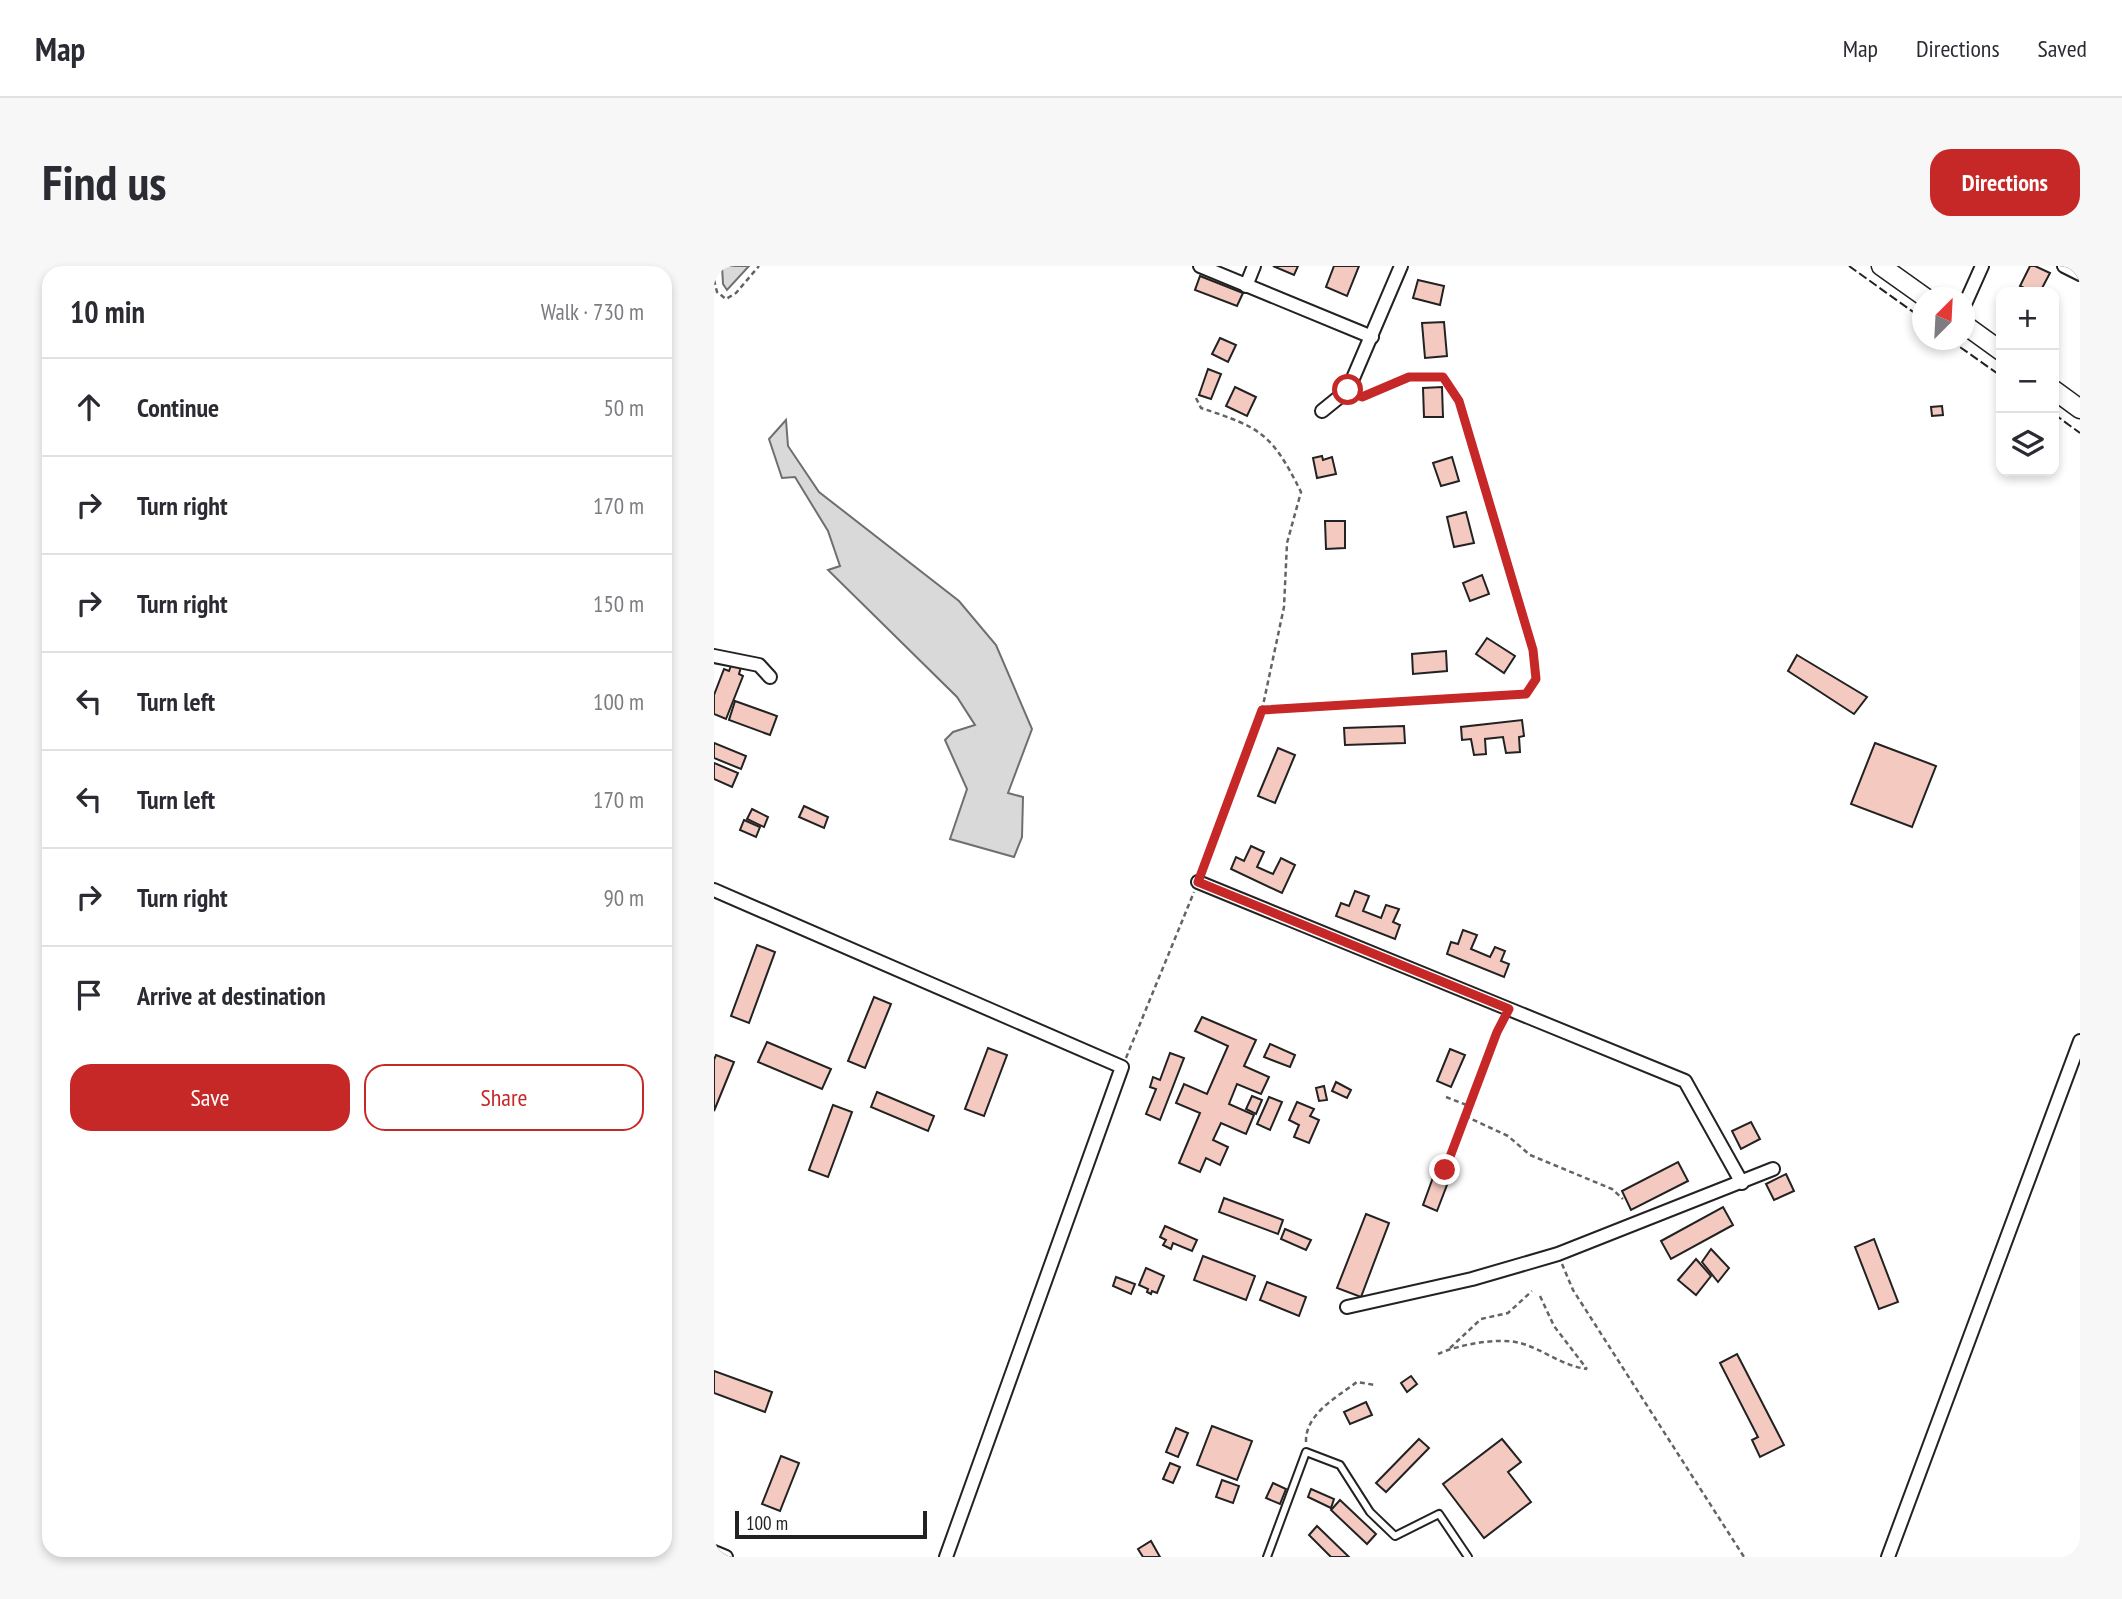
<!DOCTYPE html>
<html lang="en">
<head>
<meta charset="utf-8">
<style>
	body { margin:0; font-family:"PT Sans Narrow",sans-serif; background:#f7f7f7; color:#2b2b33 }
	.controls { position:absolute; right:21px; top:21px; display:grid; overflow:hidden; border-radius:14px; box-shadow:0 4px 10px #0003 }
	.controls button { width:63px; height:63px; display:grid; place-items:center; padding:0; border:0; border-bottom:2px solid #e1e1e2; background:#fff; color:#2b2b33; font:35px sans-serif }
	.compass { position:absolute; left:1198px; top:21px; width:63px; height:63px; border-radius:50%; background:#fff; box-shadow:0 4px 10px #0003; rotate:24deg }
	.scale { position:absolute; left:21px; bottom:18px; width:192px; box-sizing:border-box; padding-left:7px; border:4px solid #222; border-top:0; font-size:19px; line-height:24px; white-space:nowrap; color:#222; -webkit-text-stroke:5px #fff; paint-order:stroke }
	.stop { position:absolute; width:21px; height:21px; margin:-16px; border:5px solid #c62828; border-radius:50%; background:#fff }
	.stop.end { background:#c62828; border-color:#fff; box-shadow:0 2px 7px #0008 }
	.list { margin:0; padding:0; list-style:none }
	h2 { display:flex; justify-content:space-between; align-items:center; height:91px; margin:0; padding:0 28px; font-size:30px }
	h2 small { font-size:23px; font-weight:400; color:#7c7c81 }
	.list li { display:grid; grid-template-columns:46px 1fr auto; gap:21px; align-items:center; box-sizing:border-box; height:98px; padding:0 28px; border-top:2px solid #e1e1e2 }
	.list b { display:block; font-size:26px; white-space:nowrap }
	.list em { font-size:23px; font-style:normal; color:#7c7c81 }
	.actions { display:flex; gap:14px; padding:21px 28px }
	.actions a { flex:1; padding:16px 0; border:2px solid #c62828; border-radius:21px; text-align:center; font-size:24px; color:#c62828 }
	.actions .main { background:#c62828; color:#fff }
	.icon { flex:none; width:38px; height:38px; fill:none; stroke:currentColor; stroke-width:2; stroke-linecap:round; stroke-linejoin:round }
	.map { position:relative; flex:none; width:1366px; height:1291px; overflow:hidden; border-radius:21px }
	header { display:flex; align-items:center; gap:42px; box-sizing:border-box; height:98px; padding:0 35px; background:#fff; border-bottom:2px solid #e1e1e2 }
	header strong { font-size:33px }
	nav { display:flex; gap:38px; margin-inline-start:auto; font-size:24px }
	.intro { display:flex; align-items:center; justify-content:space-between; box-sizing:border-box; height:168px; padding:0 42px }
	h1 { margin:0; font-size:49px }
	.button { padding:18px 32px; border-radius:21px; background:#c62828; color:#fff; font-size:24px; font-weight:700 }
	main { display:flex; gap:42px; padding:0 42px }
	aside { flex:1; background:#fff; border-radius:21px; box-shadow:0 4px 10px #0003 }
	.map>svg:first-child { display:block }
	.water { fill:#d9d9d9; stroke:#6f6f6f; stroke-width:2 }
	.building { fill:#f3c9c0; stroke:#222; stroke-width:2 }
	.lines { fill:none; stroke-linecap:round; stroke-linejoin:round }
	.service-casing { stroke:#222; stroke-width:10 }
	.minor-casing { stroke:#222; stroke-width:16 }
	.primary-casing { stroke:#222; stroke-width:21 }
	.path { stroke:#646464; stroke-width:2.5; stroke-dasharray:5 3.5; stroke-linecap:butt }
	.service { stroke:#fff; stroke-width:6 }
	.minor { stroke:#fff; stroke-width:12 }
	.primary { stroke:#fff; stroke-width:18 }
	.fence { stroke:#222; stroke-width:2; stroke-dasharray:9 3.5; stroke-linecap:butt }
	.route { stroke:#c62828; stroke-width:9 }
</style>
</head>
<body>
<header>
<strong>Map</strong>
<nav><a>Map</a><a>Directions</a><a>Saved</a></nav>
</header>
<div class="intro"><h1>Find us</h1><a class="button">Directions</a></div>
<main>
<aside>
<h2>10 min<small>Walk · 730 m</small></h2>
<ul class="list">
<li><svg class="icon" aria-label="ahead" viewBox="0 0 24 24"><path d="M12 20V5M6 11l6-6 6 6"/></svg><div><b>Continue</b></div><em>50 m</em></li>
<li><svg class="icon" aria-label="right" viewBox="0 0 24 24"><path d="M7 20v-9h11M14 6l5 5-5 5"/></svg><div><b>Turn right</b></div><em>170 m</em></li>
<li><svg class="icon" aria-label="right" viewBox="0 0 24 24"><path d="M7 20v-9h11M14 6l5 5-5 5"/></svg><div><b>Turn right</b></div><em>150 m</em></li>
<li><svg class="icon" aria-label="left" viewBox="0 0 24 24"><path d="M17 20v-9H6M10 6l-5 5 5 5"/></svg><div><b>Turn left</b></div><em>100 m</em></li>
<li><svg class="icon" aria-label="left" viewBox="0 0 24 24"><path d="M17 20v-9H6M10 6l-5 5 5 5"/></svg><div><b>Turn left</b></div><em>170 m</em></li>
<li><svg class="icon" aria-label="right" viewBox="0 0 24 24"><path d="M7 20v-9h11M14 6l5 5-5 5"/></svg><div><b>Turn right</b></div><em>90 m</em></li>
<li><svg class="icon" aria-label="arrive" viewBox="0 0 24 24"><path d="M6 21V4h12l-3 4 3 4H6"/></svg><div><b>Arrive at destination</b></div></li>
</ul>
<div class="actions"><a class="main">Save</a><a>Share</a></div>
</aside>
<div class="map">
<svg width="1366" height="1291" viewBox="0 0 1366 1291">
	<rect width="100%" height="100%" fill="#fff"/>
	<g class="water">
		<polygon points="8,0 35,0 13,24 9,18"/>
		<polygon points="72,154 74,180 105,226 245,335 282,379 318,463 294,527 309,531 308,571 300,591 236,573 253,523 231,474 239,466 261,459 243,431 114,304 126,300 114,265 81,211 68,212 55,173"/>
	</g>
	<g class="building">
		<polygon points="559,0 584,0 580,9"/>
		<polygon points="620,0 645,0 633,30 612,21"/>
		<polygon points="1316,0 1321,0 1336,7 1326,26 1318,26 1306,20"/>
		<polygon points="486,10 529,27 523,40 481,24"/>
		<polygon points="704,14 730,20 726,39 699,32"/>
		<polygon points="730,56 733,90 711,92 708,57"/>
		<polygon points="506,72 522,79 514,96 498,88"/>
		<polygon points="494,103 507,108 497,133 485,129"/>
		<polygon points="521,121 542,131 533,150 512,140"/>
		<polygon points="728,121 729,151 710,151 709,122"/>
		<polygon points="1228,140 1229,149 1218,150 1217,141"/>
		<polygon points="608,190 609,194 618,191 622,208 603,212 599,192"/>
		<polygon points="738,191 745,215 727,220 719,197"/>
		<polygon points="752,246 760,277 740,281 733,251"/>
		<polygon points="611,255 631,255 631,282 612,283"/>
		<polygon points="768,309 775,328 756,335 749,317"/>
		<polygon points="773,372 801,390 790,407 762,388"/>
		<polygon points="732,385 733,405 699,408 698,388"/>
		<polygon points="1083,389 1153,431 1140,448 1074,405"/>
		<polygon points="18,397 27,401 25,408 29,410 12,453 0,448 0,429 10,403 15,405"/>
		<polygon points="21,435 63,450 56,469 15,454"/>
		<polygon points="808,454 810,470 805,471 806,486 792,487 789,471 771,473 772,488 760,489 757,473 748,474 747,461"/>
		<polygon points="690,460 691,477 631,479 630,462"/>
		<polygon points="0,477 32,490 27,503 0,492"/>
		<polygon points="1161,477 1222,500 1198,561 1137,538"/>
		<polygon points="564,482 581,489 561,537 544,530"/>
		<polygon points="0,497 24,507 18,521 0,513"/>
		<polygon points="90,540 114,551 110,562 85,551"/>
		<polygon points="38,543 54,551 50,561 33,553"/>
		<polygon points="30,554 46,561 42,571 26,564"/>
		<polygon points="537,580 550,586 543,601 559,608 567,592 581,599 568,627 517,603 522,591 530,595"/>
		<polygon points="641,625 655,630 649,645 667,652 672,639 685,643 679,656 686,659 681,673 622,650 627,637 635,640"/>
		<polygon points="749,664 763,669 757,683 776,691 781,681 791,685 787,695 795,698 790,711 733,688 737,676 744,678"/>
		<polygon points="43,679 61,686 35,757 17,750"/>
		<polygon points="160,731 177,738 151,802 134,795"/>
		<polygon points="488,751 542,774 530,800 555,811 547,828 523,818 515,838 540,849 532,868 507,857 499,874 514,881 506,899 492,892 486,906 465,897 486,847 462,837 470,818 493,828 514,780 481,765"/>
		<polygon points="53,776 117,803 108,823 44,796"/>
		<polygon points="556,778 581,789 576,801 550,791"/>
		<polygon points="274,782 293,789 270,850 251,843"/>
		<polygon points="736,783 751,789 737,821 723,815"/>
		<polygon points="456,787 470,792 446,854 432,848 442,823 436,821 439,811 446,814"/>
		<polygon points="2,789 20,796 0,845 0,794"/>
		<polygon points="622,816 637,824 633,832 618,825"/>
		<polygon points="610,820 613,834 605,835 602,822"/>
		<polygon points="163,826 220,850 214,865 157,841"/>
		<polygon points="538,830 548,834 542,848 532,843"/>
		<polygon points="555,831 568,836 556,864 543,858"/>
		<polygon points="583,836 600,843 596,850 605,854 595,877 580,871 585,859 575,854"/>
		<polygon points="119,839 138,846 114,911 95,904"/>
		<polygon points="1037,856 1046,873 1027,883 1018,865"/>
		<polygon points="964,896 974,915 917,944 908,925"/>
		<polygon points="721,906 736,911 723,945 709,939"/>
		<polygon points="1072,908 1080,925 1060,934 1052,918"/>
		<polygon points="510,932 569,954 564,968 505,946"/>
		<polygon points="1009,941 1019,959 957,993 947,975"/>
		<polygon points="652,948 675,957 647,1031 623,1022"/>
		<polygon points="451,960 483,974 478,985 459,977 457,983 449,979 452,974 446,971"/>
		<polygon points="571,963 597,974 592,984 567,973"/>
		<polygon points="1160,973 1184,1036 1165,1043 1141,981"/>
		<polygon points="997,983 1015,1002 1004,1016 988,996"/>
		<polygon points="489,990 541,1010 532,1034 480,1014"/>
		<polygon points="982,993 997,1010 982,1029 964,1014"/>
		<polygon points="432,1002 450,1010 443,1027 438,1025 437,1028 433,1026 434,1023 425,1019"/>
		<polygon points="402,1011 421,1018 417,1028 399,1020"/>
		<polygon points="553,1016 592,1031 585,1050 546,1034"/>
		<polygon points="1023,1088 1070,1179 1046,1191 1038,1174 1044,1171 1006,1097"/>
		<polygon points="0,1105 58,1126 51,1146 0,1127"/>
		<polygon points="697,1110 703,1118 693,1126 687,1117"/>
		<polygon points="652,1136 658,1149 636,1158 630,1146"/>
		<polygon points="498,1160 538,1175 523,1214 483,1199"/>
		<polygon points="462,1162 474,1167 464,1191 452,1186"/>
		<polygon points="705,1173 715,1182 672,1226 662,1217"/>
		<polygon points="788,1173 807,1196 794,1206 817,1236 770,1272 729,1218"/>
		<polygon points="67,1190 85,1197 66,1245 48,1238"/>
		<polygon points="456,1197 466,1201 459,1217 449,1213"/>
		<polygon points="508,1214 525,1220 519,1237 502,1231"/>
		<polygon points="559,1217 572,1223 566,1238 552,1232"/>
		<polygon points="597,1223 620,1233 617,1242 594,1231"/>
		<polygon points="626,1234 662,1268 653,1278 617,1244"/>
		<polygon points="603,1260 635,1291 617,1291 595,1269"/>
		<polygon points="437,1275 446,1291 429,1291 424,1283"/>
	</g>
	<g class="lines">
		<defs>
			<polyline id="service" points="553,1291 592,1186 626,1199 656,1246 681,1270 725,1248 754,1291"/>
			<g id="minor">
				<polyline points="486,0 658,71"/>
				<polyline points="1350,0 1366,8"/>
				<polyline points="532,20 540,0"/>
				<polyline points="1251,38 1268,0"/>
				<polyline points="608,145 634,124 687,0"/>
				<polyline points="0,390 45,399 56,411"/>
				<polyline points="484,616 971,815 1028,917"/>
				<polyline points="0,624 408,801 232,1291"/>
				<polyline points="633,1041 758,1013 844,988 1059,903"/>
				<polyline points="0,1286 12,1291"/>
				<polyline points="1174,1291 1366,775"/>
			</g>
			<g id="primary">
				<polyline points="1167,0 1212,32"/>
				<polyline points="1251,59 1287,85"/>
				<polyline points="1340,124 1366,143"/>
			</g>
		</defs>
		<use href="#service" class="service-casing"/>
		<use href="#minor" class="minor-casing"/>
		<use href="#primary" class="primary-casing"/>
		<g class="path">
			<polyline points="0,14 3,26 12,33 22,27 45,0"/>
			<path d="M482,132L487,142C548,162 558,168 587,226L573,277L570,341L548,444"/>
			<polyline points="489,604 548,444 812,428 822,413 819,384 745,136 729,111 695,111 646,130"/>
			<polyline points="412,792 480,626"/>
			<polyline points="732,831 755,840"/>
			<polyline points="751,850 794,870 816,889 898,923 909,933"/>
			<polyline points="731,904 790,752"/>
			<polyline points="848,998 859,1024 1030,1291"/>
			<polyline points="826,1030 840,1060 873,1103"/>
			<polyline points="736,1082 767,1053 794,1047 818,1025"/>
			<path d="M724,1088C743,1079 784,1071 806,1077C829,1083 848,1100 873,1103"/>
			<path d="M592,1176C591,1148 623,1131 643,1116L661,1119"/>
		</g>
		<use href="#service" class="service"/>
		<use href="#minor" class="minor"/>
		<use href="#primary" class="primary"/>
		<g class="fence">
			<polyline points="1135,0 1209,53"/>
			<polyline points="1236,74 1287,110"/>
			<polyline points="1340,148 1366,167"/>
		</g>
	</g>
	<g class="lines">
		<polyline class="route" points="634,124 648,131 695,111 729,111 745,135 819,384 822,413 812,428 548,444 484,616 795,743 783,766 731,904"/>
	</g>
</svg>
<div class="controls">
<button>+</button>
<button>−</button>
<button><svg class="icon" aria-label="layers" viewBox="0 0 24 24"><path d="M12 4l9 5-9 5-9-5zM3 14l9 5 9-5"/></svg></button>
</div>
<svg class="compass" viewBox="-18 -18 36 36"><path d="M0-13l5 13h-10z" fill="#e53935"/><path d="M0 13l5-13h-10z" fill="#7c7c81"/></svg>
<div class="scale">100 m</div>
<div class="stop" style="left:634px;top:124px"></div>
<div class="stop end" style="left:731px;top:904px"></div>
</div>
</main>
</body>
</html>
